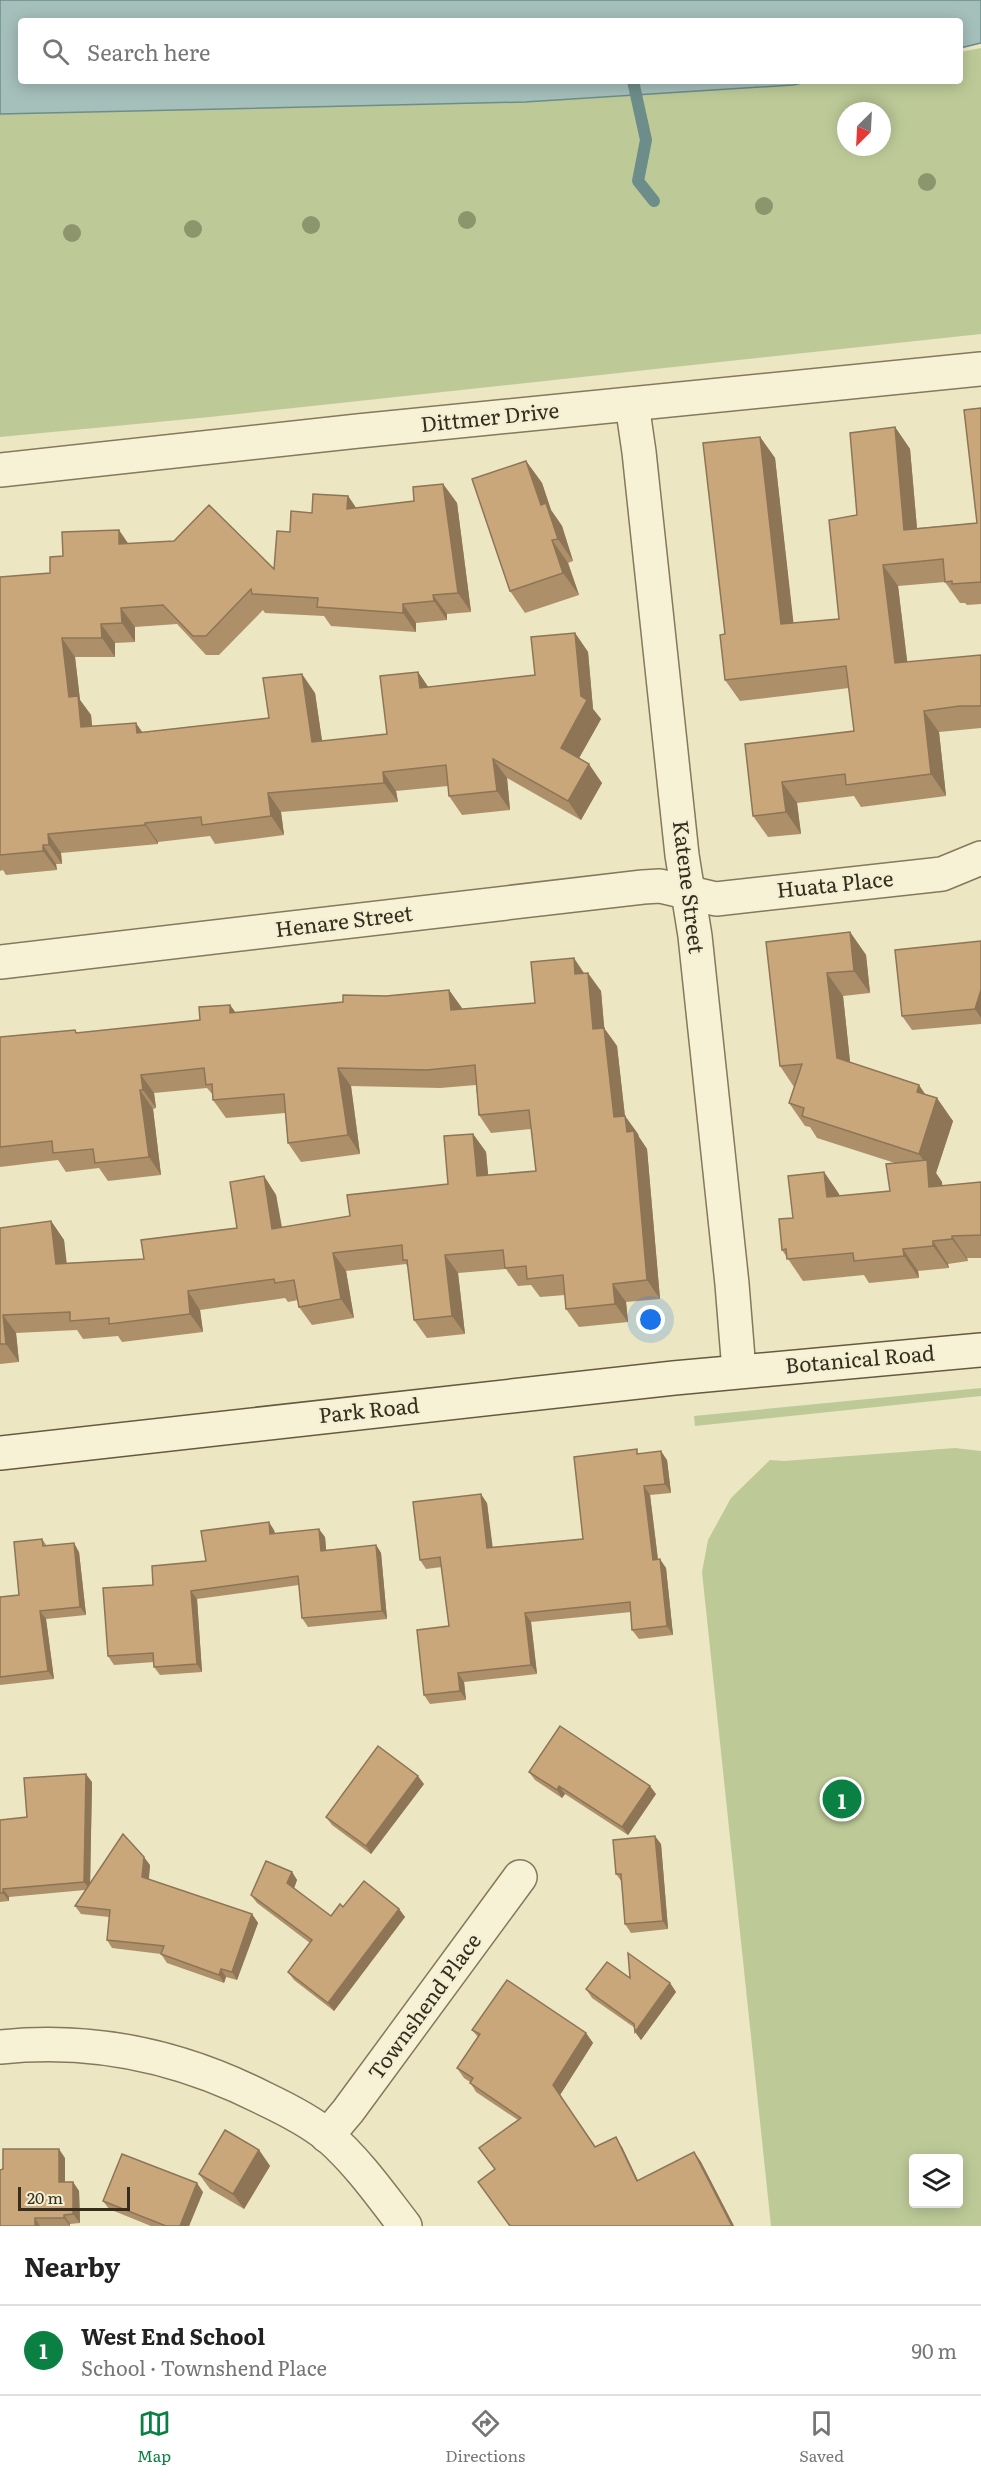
<!DOCTYPE html>
<html lang="en">
<head>
<meta charset="utf-8">
<style>
	body { margin:0; font-family:Literata,serif; background:#f2f2f2; color:#222 }
	.controls { position:absolute; right:18px; bottom:18px; display:grid; overflow:hidden; border-radius:6px; box-shadow:0 3px 15px #0003 }
	.controls button { width:54px; height:54px; display:grid; place-items:center; padding:0; border:0; border-bottom:2px solid #e0e0e0; background:#fff; color:#222; font:30px sans-serif }
	.compass { position:absolute; left:837px; top:102px; width:54px; height:54px; border-radius:50%; background:#fff; box-shadow:0 3px 15px #0003; rotate:204deg }
	.scale { position:absolute; left:18px; bottom:15px; width:112px; box-sizing:border-box; padding-left:6px; border:3px solid #362d1e; border-top:0; font-size:16px; line-height:21px; white-space:nowrap; color:#362d1e; -webkit-text-stroke:4px #f4efd3; paint-order:stroke }
	.you { position:absolute; left:651px; top:1320px; width:21px; height:21px; margin:-15px; border:4px solid #fff; border-radius:50%; background:#1a73e8; box-shadow:0 0 0 9px #1a73e833 }
	.badge { display:grid; place-items:center; width:39px; height:39px; border-radius:50%; background:#0b8043; color:#fff; font-size:20px; font-weight:700 }
	.pin { position:absolute; translate:-50% -50%; border:3px solid #fff; box-shadow:0 2px 6px #0006 }
	.list { margin:0; padding:0; list-style:none }
	h2 { display:flex; justify-content:space-between; align-items:center; height:78px; margin:0; padding:0 24px; font-size:26px }
	h2 small { font-size:20px; font-weight:400; color:#767676 }
	.list li { display:grid; grid-template-columns:39px 1fr auto; gap:18px; align-items:center; box-sizing:border-box; height:90px; padding:0 24px; border-top:2px solid #e0e0e0 }
	.list b { display:block; font-size:22px; white-space:nowrap }
	.list p { margin:0; font-size:20px; white-space:nowrap; color:#767676 }
	.list em { font-size:20px; font-style:normal; color:#767676 }
	.icon { flex:none; width:33px; height:33px; fill:none; stroke:currentColor; stroke-width:2; stroke-linecap:round; stroke-linejoin:round }
	.map { position:relative; flex:none; width:981px; height:2226px; overflow:hidden }
	.search { position:absolute; background:#fff; box-shadow:0 3px 15px #0003; left:18px; right:18px; top:18px; height:66px; display:flex; align-items:center; gap:15px; box-sizing:border-box; padding:0 21px; border-radius:6px; color:#767676; font-size:22px }
	.sheet { height:168px; background:#fff }
	nav { display:flex; justify-content:space-around; align-items:center; box-sizing:border-box; height:84px; border-top:2px solid #e0e0e0; background:#fff; font-size:16px; color:#767676 }
	nav a { display:grid; justify-items:center; gap:3px }
	nav .on { color:#0b8043 }
	.map>svg:first-child { display:block }
	.green { fill:#bdca98; fill-rule:evenodd }
	.water { fill:#a5bfbb; stroke:#6d8d8a; stroke-width:1.5 }
	.lines { fill:none; stroke-linecap:round; stroke-linejoin:round }
	.stream { stroke:#6d8d8a; stroke-width:12 }
	.minor-casing { stroke:#86785b; stroke-width:36 }
	.secondary-casing { stroke:#68593e; stroke-width:36 }
	.minor { stroke:#f7f2d6; stroke-width:33 }
	.secondary { stroke:#f7f2d6; stroke-width:33 }
	.tree { fill:#8d956d }
	.wall { fill:#ad906a }
	.shaded-wall { fill:#8d7556 }
	.building { fill:#c9a77b; stroke:#8d7556; stroke-width:1.5 }
	.labels { text-anchor:middle; stroke-width:4.5; stroke-linejoin:round; paint-order:stroke }
	.street-label { font-size:21px; fill:#362d1e; stroke:#f4efd3 }
</style>
</head>
<body>
<div class="map">
<svg width="981" height="2226" viewBox="0 0 981 2226">
	<rect width="100%" height="100%" fill="#ece6c3"/>
	<g class="green">
		<path d="M981,48V334L210,417L0,437V114L525,102L793,85L813,81H960V52ZM846,111H882V147H846Z"/>
		<polygon points="981,1388 981,1396 695,1426 694,1416"/>
		<path d="M955,1448L981,1451V2226H771L702,1572L708,1540L731,1498L770,1460L784,1461ZM958,2158V2204H914V2158Z"/>
	</g>
	<polygon class="water" points="0,0 981,0 981,43 960,48 960,21 21,21 21,81 811,81 793,85 525,102 0,114"/>
	<g class="lines">
		<polyline class="stream" points="633,81 646,140 638,181 654,201"/>
		<defs>
			<g id="minor">
				<polyline points="632,404 639,452 682,855 695,936 732,1284 739,1371"/>
				<polyline points="0,470 358,431 981,369"/>
				<polyline points="0,962 643,887 660,886 716,899 942,874 981,858"/>
				<path d="M0,2047C94,2037 181,2056 265,2099C286,2109 310,2121 328,2136C358,2162 381,2195 405,2226"/>
				<polyline points="327,2136 348,2111 520,1877"/>
			</g>
			<polyline id="secondary" points="0,1453 674,1378 981,1350"/>
		</defs>
		<use href="#minor" class="minor-casing"/>
		<use href="#secondary" class="secondary-casing"/>
		<use href="#minor" class="minor"/>
		<use href="#secondary" class="secondary"/>
	</g>
	<g class="tree">
		<circle cx="927" cy="182" r="9"/>
		<circle cx="764" cy="206" r="9"/>
		<circle cx="467" cy="220" r="9"/>
		<circle cx="311" cy="225" r="9"/>
		<circle cx="193" cy="229" r="9"/>
		<circle cx="72" cy="233" r="9"/>
	</g>
	<g class="wall">
		<polygon points="981,408 981,604 967,605 965,603 960,603 945,582 898,586 907,662 981,655 981,728 939,732 946,796 861,807 854,796 797,803 801,834 768,837 753,816 745,744 854,731 849,688 740,701 725,680 725,634 760,437 775,458 793,623 839,619 857,515 895,427 910,449 917,528 977,523"/>
		<polygon points="526,461 542,483 551,510 562,526 573,561 568,563 579,595 525,613 510,591"/>
		<polygon points="443,484 457,503 471,612 447,614 447,620 416,623 416,632 331,626 324,616 265,613 263,610 219,655 206,655 177,624 135,627 135,642 115,643 115,657 75,657 80,700 91,715 92,726 143,732 269,718 315,693 322,741 387,734 418,672 428,687 535,675 575,633 588,652 593,709 601,719 579,758 602,783 581,820 507,778 510,810 462,815 449,796 448,786 396,791 398,802 281,812 284,835 215,844 210,836 158,842 158,844 61,853 62,864 56,864 57,870 6,875 3,870 0,871 0,577 50,573 63,556 128,543 274,569 290,532 312,513 348,496 356,508 414,501"/>
		<polygon points="850,932 866,955 870,993 843,996 850,1062 925,1095 953,1121 936,1173 942,1182 942,1186 981,1182 981,1258 967,1258 968,1261 948,1264 949,1268 918,1271 919,1278 869,1283 864,1275 803,1281 782,1250 793,1218 824,1172 839,1194 840,1196 890,1191 895,1163 817,1138 810,1127 805,1126 789,1103 794,1087 780,1066 766,942"/>
		<polygon points="981,941 981,1024 912,1030 902,1016"/>
		<polygon points="584,973 601,991 604,1028 617,1046 625,1116 638,1134 639,1137 647,1149 660,1299 626,1302 628,1322 579,1327 566,1309 565,1295 540,1297 531,1285 518,1286 506,1269 458,1273 465,1334 427,1338 414,1320 408,1268 406,1264 346,1271 354,1318 312,1325 299,1307 298,1300 288,1302 285,1298 200,1310 203,1332 122,1342 118,1336 83,1339 77,1330 16,1333 19,1362 0,1364 0,1228 51,1221 64,1240 66,1263 144,1259 237,1228 264,1176 276,1195 282,1227 350,1216 448,1184 473,1134 486,1152 488,1175 536,1171 531,1129 491,1133 479,1115 476,1085 440,1088 351,1086 360,1154 301,1162 288,1143 285,1113 226,1118 213,1100 213,1095 207,1088 154,1093 156,1108 153,1109 161,1175 108,1181 99,1168 66,1172 58,1160 0,1167 0,1037 77,1033 200,1020 230,1005 236,1013 343,1002 386,996 449,990 462,1009 535,1003"/>
		<polygon points="640,1453 667,1460 671,1493 650,1495 658,1559 666,1568 673,1635 639,1639 632,1630 631,1612 531,1622 537,1674 464,1682 466,1700 430,1704 424,1695 449,1626 442,1567 426,1569 420,1560 487,1503 492,1547 583,1539"/>
		<polygon points="274,1530 275,1533 325,1537 326,1550 376,1545 381,1553 387,1619 308,1627 302,1618 299,1585 197,1599 202,1672 160,1675 154,1667 154,1662 114,1665 108,1656 153,1585"/>
		<polygon points="42,1539 47,1546 79,1552 86,1615 46,1619 54,1679 0,1685 0,1597 19,1595"/>
		<polygon points="529,1772 656,1794 628,1835 565,1794 562,1798 535,1780"/>
		<polygon points="92,1782 90,1883 150,1865 149,1879 252,1914 258,1923 237,1980 226,1977 224,1983 167,1963 161,1954 112,1948 107,1940 109,1917 81,1914 75,1906 85,1890 9,1897 9,1901 0,1902 0,1820 27,1817"/>
		<polygon points="424,1784 371,1854 332,1825 326,1817"/>
		<polygon points="661,1844 668,1929 631,1933 625,1924 622,1882 616,1874"/>
		<polygon points="292,1872 297,1880 294,1888 331,1916 343,1907 399,1909 405,1917 334,2011 294,1980 288,1972 310,1943 257,1903 251,1895"/>
		<polygon points="670,1983 676,1992 641,2040 635,2028 592,1998 586,1989"/>
		<polygon points="472,2030 586,2033 593,2043 560,2095 596,2147 622,2147 638,2181 694,2152 701,2162 734,2226 495,2170 518,2120 476,2092 470,2082 464,2078 457,2068 478,2037"/>
		<polygon points="259,2150 270,2166 244,2209 210,2189 199,2174"/>
		<polygon points="65,2158 65,2182 73,2182 79,2191 80,2223 70,2224 70,2226 0,2226"/>
		<polygon points="203,2192 189,2226 151,2226 109,2209 103,2201"/>
	</g>
	<g class="shaded-wall">
		<polygon points="895,427 910,449 919,551 904,530"/>
		<polygon points="760,437 775,458 796,645 781,624"/>
		<polygon points="526,461 542,483 551,510 562,526 573,561 558,539 541,505"/>
		<polygon points="443,484 457,503 471,612 458,593"/>
		<polygon points="348,496 361,515 347,509"/>
		<polygon points="119,530 132,549 119,544"/>
		<polygon points="552,540 568,563 579,595 563,573"/>
		<polygon points="883,565 898,586 910,684 895,663"/>
		<polygon points="433,595 447,614 447,620 434,601"/>
		<polygon points="403,604 416,623 416,632 403,613"/>
		<polygon points="121,608 135,627 135,642 122,623"/>
		<polygon points="101,624 115,643 115,657 102,638"/>
		<polygon points="575,633 588,652 593,709 601,719 574,767 561,748 581,696"/>
		<polygon points="62,638 75,657 80,700 91,715 94,746 81,727 69,697"/>
		<polygon points="418,672 431,691 420,688"/>
		<polygon points="302,674 315,693 325,761 312,742"/>
		<polygon points="924,711 939,732 946,796 931,774"/>
		<polygon points="136,723 149,742 137,733"/>
		<polygon points="493,759 507,778 510,810 497,791"/>
		<polygon points="589,764 602,783 581,820 568,801"/>
		<polygon points="383,772 396,791 398,802 384,783"/>
		<polygon points="782,782 797,803 801,834 786,812"/>
		<polygon points="268,793 281,812 284,835 271,816"/>
		<polygon points="145,823 158,842 158,844 145,825"/>
		<polygon points="48,834 61,853 62,864 49,845"/>
		<polygon points="43,845 56,864 57,870 43,851"/>
		<polygon points="850,932 866,955 870,993 854,971"/>
		<polygon points="574,958 586,976 575,974"/>
		<polygon points="588,973 601,991 606,1047 593,1029"/>
		<polygon points="827,973 843,996 852,1080 837,1058"/>
		<polygon points="449,990 462,1008 464,1029 451,1010"/>
		<polygon points="981,990 981,1018 975,1009"/>
		<polygon points="230,1005 243,1023 230,1013"/>
		<polygon points="604,1028 617,1046 627,1135 614,1117"/>
		<polygon points="338,1068 351,1086 360,1154 348,1135"/>
		<polygon points="141,1075 154,1093 156,1108 143,1090"/>
		<polygon points="919,1085 934,1107 937,1098 953,1121 936,1173 942,1182 945,1209 929,1187 927,1166 919,1154 917,1092"/>
		<polygon points="140,1090 153,1109 161,1175 149,1157"/>
		<polygon points="625,1116 638,1134 639,1137 647,1149 660,1299 647,1280"/>
		<polygon points="473,1134 486,1152 490,1194 477,1176"/>
		<polygon points="824,1172 839,1194 842,1219 827,1197"/>
		<polygon points="264,1176 276,1195 285,1247 272,1229"/>
		<polygon points="51,1221 64,1240 69,1282 56,1264"/>
		<polygon points="952,1236 967,1258 968,1261 952,1239"/>
		<polygon points="933,1241 948,1264 949,1268 933,1246"/>
		<polygon points="903,1249 918,1271 919,1278 904,1256"/>
		<polygon points="333,1253 346,1271 354,1318 341,1299"/>
		<polygon points="445,1255 458,1273 465,1334 452,1316"/>
		<polygon points="613,1284 626,1302 628,1322 615,1304"/>
		<polygon points="188,1291 200,1310 203,1332 190,1314"/>
		<polygon points="3,1315 16,1333 19,1362 6,1344"/>
		<polygon points="661,1451 667,1460 671,1493 665,1484"/>
		<polygon points="644,1486 650,1495 659,1569 653,1560"/>
		<polygon points="481,1494 487,1503 494,1557 487,1548"/>
		<polygon points="269,1522 274,1530 276,1542 270,1534"/>
		<polygon points="319,1529 325,1537 327,1559 321,1551"/>
		<polygon points="74,1543 79,1552 86,1615 80,1607"/>
		<polygon points="376,1545 381,1553 387,1619 382,1611"/>
		<polygon points="660,1559 666,1568 673,1635 667,1626"/>
		<polygon points="191,1591 197,1599 202,1672 197,1664"/>
		<polygon points="40,1611 46,1619 54,1679 48,1671"/>
		<polygon points="525,1613 531,1622 537,1674 531,1665"/>
		<polygon points="458,1673 464,1682 466,1700 460,1691"/>
		<polygon points="86,1774 92,1782 90,1890 84,1882"/>
		<polygon points="418,1776 424,1784 371,1854 366,1846"/>
		<polygon points="559,1786 565,1794 562,1798 557,1790"/>
		<polygon points="650,1786 656,1794 628,1835 622,1827"/>
		<polygon points="655,1836 661,1844 668,1929 663,1921"/>
		<polygon points="144,1857 150,1865 148,1885 142,1877"/>
		<polygon points="292,1872 297,1880 293,1891 287,1883"/>
		<polygon points="3,1889 9,1897 9,1901 3,1893"/>
		<polygon points="399,1909 405,1917 334,2011 328,2003"/>
		<polygon points="252,1914 258,1923 237,1980 232,1972"/>
		<polygon points="221,1969 226,1977 224,1983 219,1975"/>
		<polygon points="670,1983 676,1992 641,2040 635,2032"/>
		<polygon points="586,2033 593,2043 560,2095 553,2085"/>
		<polygon points="616,2137 622,2147 643,2191 637,2181"/>
		<polygon points="59,2149 65,2158 65,2191 59,2182"/>
		<polygon points="259,2150 270,2166 244,2209 233,2194"/>
		<polygon points="694,2152 701,2162 734,2226 732,2226"/>
		<polygon points="73,2182 79,2191 80,2223 73,2214"/>
		<polygon points="197,2183 203,2192 189,2226 180,2226"/>
		<polygon points="64,2215 70,2224 70,2226 64,2218"/>
		<polygon points="35,2218 40,2226 35,2226"/>
	</g>
	<g class="building">
		<polygon points="981,408 981,582 952,584 952,581 945,582 943,559 883,565 895,663 981,655 981,706 960,706 924,711 931,774 846,785 845,774 782,782 786,812 753,816 745,744 854,731 846,666 725,680 720,635 725,634 703,443 760,437 781,624 839,619 829,520 857,515 850,433 895,427 904,530 977,523 964,410"/>
		<polygon points="526,461 541,505 546,503 558,539 552,540 563,573 510,591 472,479"/>
		<polygon points="443,484 458,593 433,595 434,601 403,604 403,613 317,607 318,598 252,594 251,589 206,636 193,636 163,605 121,608 122,623 101,624 102,638 62,638 69,697 78,696 81,727 136,723 137,733 269,718 263,678 302,674 312,742 387,734 380,676 418,672 420,688 535,675 531,637 575,633 581,696 587,700 561,748 589,764 568,801 493,759 497,791 449,796 446,765 383,772 384,783 268,793 271,816 202,825 201,817 145,823 145,825 48,834 49,845 43,845 43,851 0,855 0,577 50,573 50,557 63,556 62,532 119,530 119,544 174,541 209,505 274,569 277,531 290,532 291,511 312,513 313,494 348,496 347,509 414,501 413,487"/>
		<polygon points="850,932 854,971 827,973 837,1058 919,1085 917,1092 937,1098 919,1154 802,1116 804,1108 789,1103 802,1064 780,1066 766,942"/>
		<polygon points="981,941 981,990 975,1009 902,1016 895,950"/>
		<polygon points="574,958 575,974 588,973 593,1029 604,1028 614,1117 625,1116 627,1132 634,1131 647,1280 613,1284 615,1304 566,1309 563,1275 527,1279 526,1266 505,1268 503,1250 445,1255 452,1316 414,1320 407,1260 403,1260 402,1245 333,1253 341,1299 299,1307 294,1280 275,1283 274,1279 188,1291 190,1314 109,1324 109,1318 70,1321 70,1312 3,1315 6,1344 0,1344 0,1228 51,1221 56,1264 144,1259 141,1240 237,1228 230,1182 264,1176 272,1229 350,1216 347,1195 448,1184 444,1136 473,1134 477,1176 536,1171 529,1110 479,1115 475,1065 427,1070 338,1068 348,1135 288,1143 284,1094 213,1100 212,1084 206,1085 204,1068 141,1075 143,1090 140,1090 149,1157 95,1163 93,1149 53,1153 52,1141 0,1147 0,1037 75,1030 76,1033 200,1020 199,1007 230,1005 230,1013 343,1002 343,995 386,996 449,990 451,1010 535,1003 531,962"/>
		<polygon points="927,1160 929,1187 981,1182 981,1235 952,1236 952,1239 933,1241 933,1246 903,1249 904,1256 854,1261 853,1253 787,1259 786,1249 782,1250 779,1219 793,1218 788,1176 824,1172 827,1197 890,1191 886,1164"/>
		<polygon points="637,1449 637,1454 661,1451 665,1484 644,1486 653,1560 660,1559 667,1626 632,1630 630,1602 525,1613 531,1665 458,1673 460,1691 424,1695 417,1630 449,1626 440,1557 420,1560 413,1502 481,1494 487,1548 583,1539 574,1457"/>
		<polygon points="269,1522 270,1534 319,1529 321,1551 376,1545 382,1611 302,1618 298,1576 191,1591 197,1664 154,1667 153,1653 108,1656 103,1588 153,1585 152,1566 206,1561 201,1531"/>
		<polygon points="42,1539 43,1546 74,1543 80,1607 40,1611 48,1671 0,1677 0,1597 19,1595 14,1542"/>
		<polygon points="560,1726 650,1786 622,1827 559,1786 557,1790 529,1772"/>
		<polygon points="378,1746 418,1776 366,1846 326,1817"/>
		<polygon points="86,1774 84,1882 3,1889 3,1893 0,1893 0,1820 27,1817 24,1778"/>
		<polygon points="123,1834 144,1857 142,1877 252,1914 232,1972 221,1969 219,1975 161,1954 164,1946 107,1940 110,1910 75,1906"/>
		<polygon points="655,1836 663,1921 625,1924 621,1874 616,1874 613,1840"/>
		<polygon points="266,1861 292,1872 287,1883 331,1916 340,1904 343,1907 364,1881 399,1909 328,2003 288,1972 312,1940 251,1895"/>
		<polygon points="628,1953 670,1983 635,2032 634,2024 586,1989 607,1962 630,1978"/>
		<polygon points="507,1980 586,2033 553,2085 595,2147 616,2137 637,2181 694,2152 732,2226 510,2226 478,2182 495,2169 479,2148 521,2118 470,2083 473,2078 457,2068 480,2034 472,2030"/>
		<polygon points="225,2130 259,2150 233,2194 199,2174"/>
		<polygon points="3,2149 59,2149 59,2182 73,2182 73,2214 64,2215 64,2218 35,2218 35,2226 0,2226 0,2170 3,2169"/>
		<polygon points="122,2154 197,2183 180,2226 166,2226 103,2201"/>
	</g>
	<g class="labels">
		<g class="street-label">
			<text transform="translate(490 418) rotate(-6)" y="7">Dittmer Drive</text>
			<text transform="translate(835 885) rotate(-6)" y="7">Huata Place</text>
			<text transform="translate(688 887) rotate(83)" y="7">Katene Street</text>
			<text transform="translate(344 922) rotate(-7)" y="7">Henare Street</text>
			<text transform="translate(860 1360) rotate(-5)" y="7">Botanical Road</text>
			<text transform="translate(369 1411) rotate(-6)" y="7">Park Road</text>
			<text transform="translate(425 2007) rotate(-54)" y="7">Townshend Place</text>
		</g>
	</g>
</svg>
<div class="controls">
<button><svg class="icon" aria-label="layers" viewBox="0 0 24 24"><path d="M12 4l9 5-9 5-9-5zM3 14l9 5 9-5"/></svg></button>
</div>
<svg class="compass" viewBox="-18 -18 36 36"><path d="M0-13l5 13h-10z" fill="#e53935"/><path d="M0 13l5-13h-10z" fill="#767676"/></svg>
<div class="scale">20 m</div>
<div class="you"></div>
<div class="pin badge" style="left:842px;top:1799px">1</div>
<div class="search"><svg class="icon" aria-label="search" viewBox="0 0 24 24"><circle cx="10" cy="10" r="6"/><path d="M15 15l6 6"/></svg>Search here</div>
</div>
<section class="sheet">
<h2>Nearby<small></small></h2>
<ul class="list">
<li><span class="badge">1</span><div><b>West End School</b><p>School · Townshend Place</p></div><em>90 m</em></li>
</ul>
</section>
<nav>
<a class="on"><svg class="icon" aria-label="map" viewBox="0 0 24 24"><path d="M3 6l6-2 6 2 6-2v14l-6 2-6-2-6 2zM9 4v14M15 6v14"/></svg>Map</a>
<a><svg class="icon" aria-label="directions" viewBox="0 0 24 24"><path d="M12 3l9 9-9 9-9-9zM9 14v-3h6M13 9l2 2-2 2"/></svg>Directions</a>
<a><svg class="icon" aria-label="saved" viewBox="0 0 24 24"><path d="M7 4h10v16l-5-4-5 4z"/></svg>Saved</a>
</nav>
</body>
</html>
